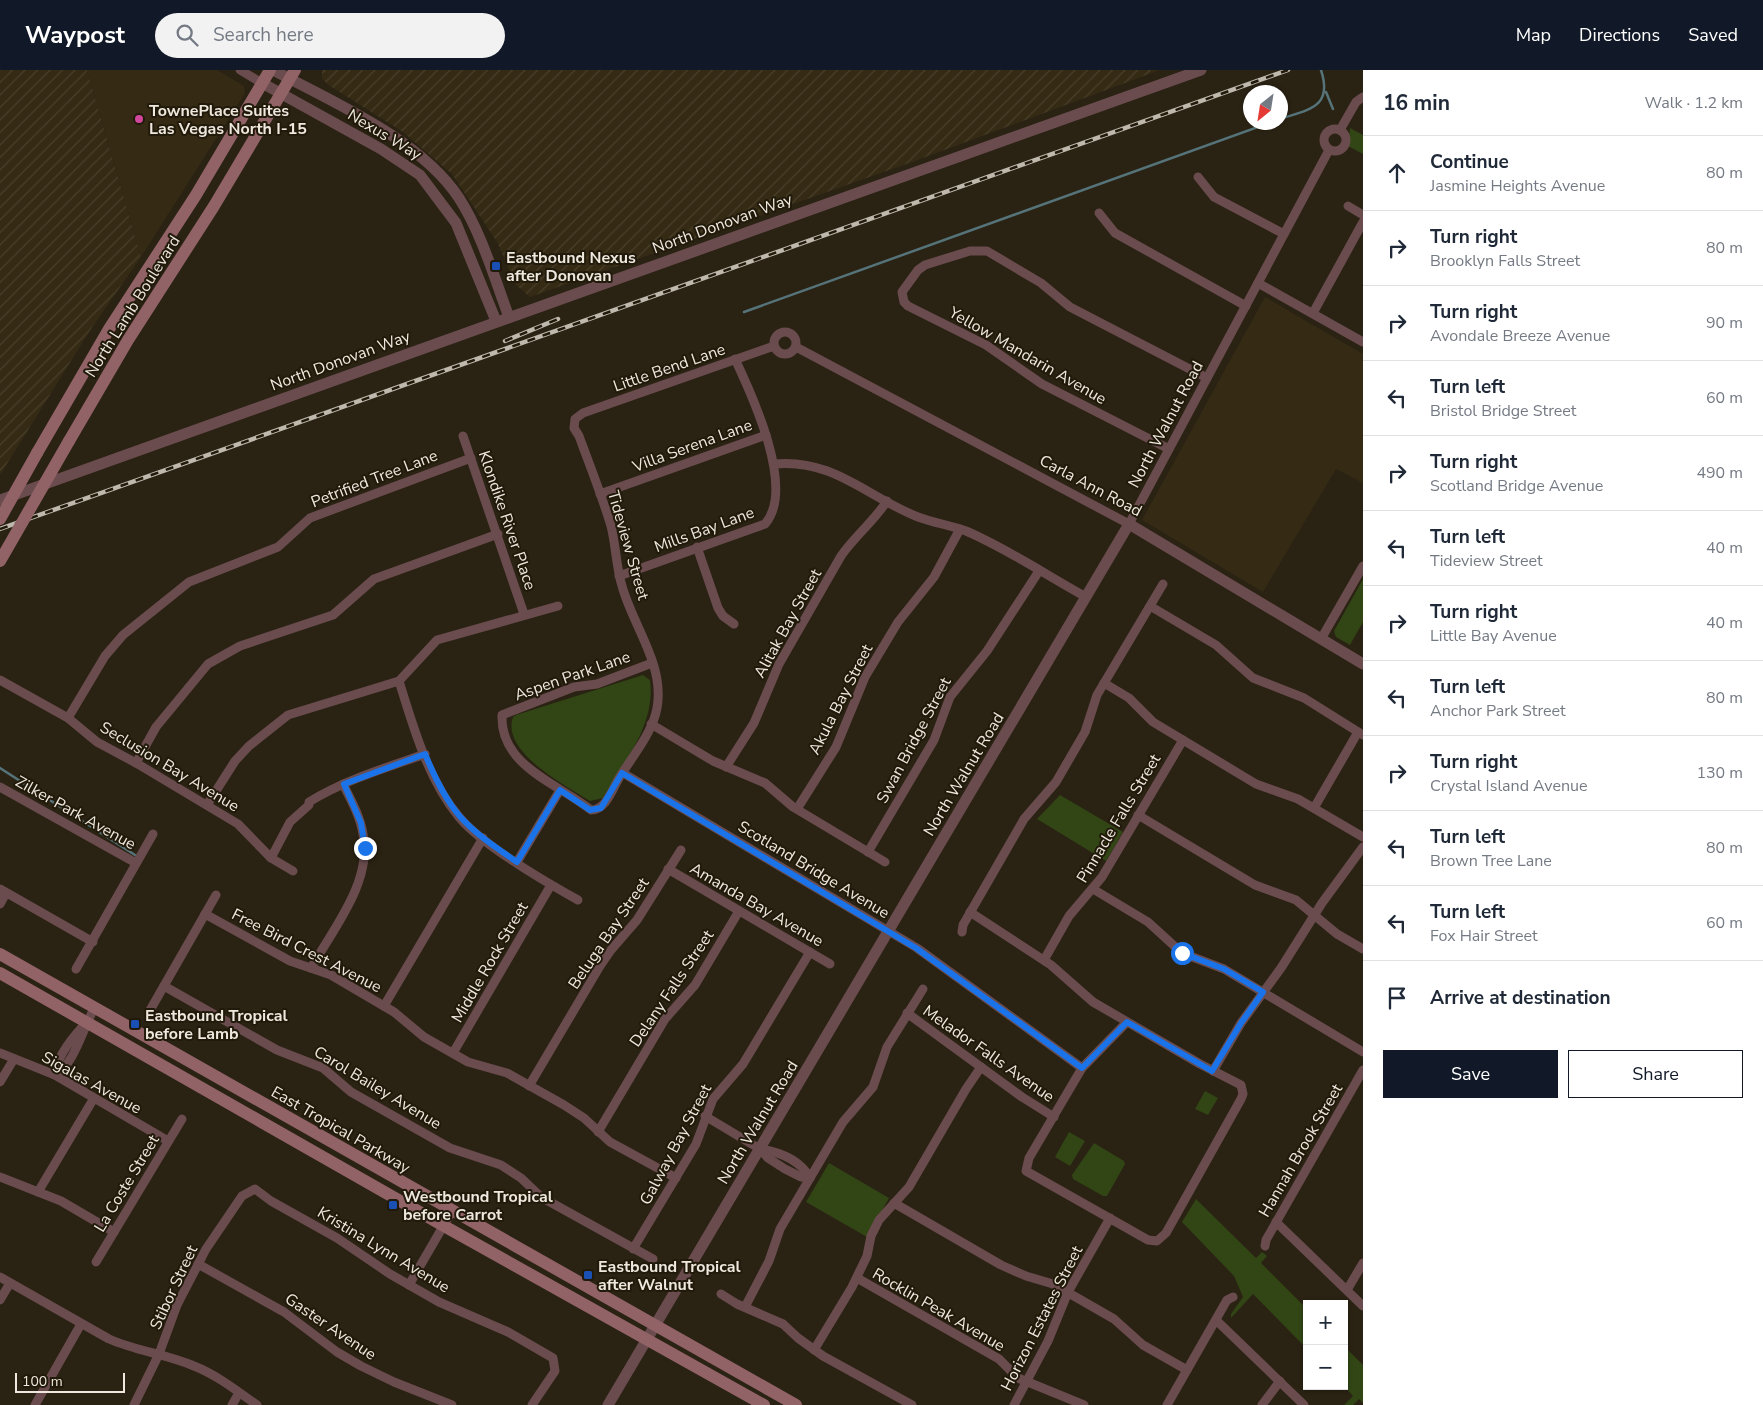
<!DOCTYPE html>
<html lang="en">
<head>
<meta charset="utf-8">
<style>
	body { margin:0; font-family:"Nunito Sans",sans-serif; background:#f2f2f3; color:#1f2937 }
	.controls { position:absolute; right:15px; bottom:15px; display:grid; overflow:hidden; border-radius:0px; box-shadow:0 1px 4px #0004 }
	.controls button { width:45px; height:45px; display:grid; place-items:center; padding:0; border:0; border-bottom:1px solid #e0e1e3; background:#fff; color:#1f2937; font:25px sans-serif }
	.compass { position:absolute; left:1243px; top:15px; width:45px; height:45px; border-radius:50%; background:#fff; box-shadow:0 1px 4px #0004; rotate:210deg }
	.scale { position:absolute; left:15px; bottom:12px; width:110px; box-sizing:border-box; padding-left:5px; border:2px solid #eee8de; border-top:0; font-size:14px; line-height:18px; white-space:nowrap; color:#eee8de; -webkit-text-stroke:4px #211909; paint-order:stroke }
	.stop { position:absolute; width:15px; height:15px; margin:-11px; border:4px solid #1a73e8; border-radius:50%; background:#fff }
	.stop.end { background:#1a73e8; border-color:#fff; box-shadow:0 1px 5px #0008 }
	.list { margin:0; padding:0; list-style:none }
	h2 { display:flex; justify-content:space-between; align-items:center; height:65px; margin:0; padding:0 20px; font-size:21px }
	h2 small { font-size:16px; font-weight:400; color:#747a83 }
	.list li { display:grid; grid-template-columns:32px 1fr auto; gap:15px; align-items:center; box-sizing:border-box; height:75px; padding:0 20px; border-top:1px solid #e0e1e3 }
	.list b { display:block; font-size:19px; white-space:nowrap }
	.list p { margin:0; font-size:16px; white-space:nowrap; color:#747a83 }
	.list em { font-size:16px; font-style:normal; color:#747a83 }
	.actions { display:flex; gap:10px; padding:15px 20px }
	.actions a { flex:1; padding:11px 0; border:1px solid #111827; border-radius:0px; text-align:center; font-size:18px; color:#111827 }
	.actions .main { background:#111827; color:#fff }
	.icon { flex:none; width:28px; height:28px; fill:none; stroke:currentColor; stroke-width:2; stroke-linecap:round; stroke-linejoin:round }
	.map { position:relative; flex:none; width:1363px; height:1335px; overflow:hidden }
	header { display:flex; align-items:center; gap:30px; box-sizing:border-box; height:70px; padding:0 25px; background:#111827; color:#fff }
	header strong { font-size:24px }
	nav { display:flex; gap:28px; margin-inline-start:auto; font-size:18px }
	.search { width:350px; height:45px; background:#f2f2f3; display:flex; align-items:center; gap:12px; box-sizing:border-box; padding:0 18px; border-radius:28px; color:#747a83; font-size:19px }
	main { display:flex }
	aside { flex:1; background:#fff }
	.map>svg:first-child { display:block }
	.built { fill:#352a14 }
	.industrial { fill:url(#industrial-furrows) }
	.green { fill:#314515 }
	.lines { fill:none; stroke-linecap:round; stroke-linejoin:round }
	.stream { stroke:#557379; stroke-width:2.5 }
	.minor { stroke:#6a4c4e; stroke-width:9 }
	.tertiary { stroke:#6a4c4e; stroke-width:11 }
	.secondary { stroke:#916266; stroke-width:12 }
	.rail-casing { stroke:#beb8ad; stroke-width:4.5 }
	.rail { stroke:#211909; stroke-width:2.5; stroke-dasharray:8; stroke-linecap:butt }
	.secondary-bridge { stroke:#916266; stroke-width:12 }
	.route { stroke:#1a73e8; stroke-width:6 }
	.hotel-dot { fill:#d1479c; stroke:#211909; stroke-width:2 }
	.transit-dot { fill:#1a4fb4; stroke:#211909; stroke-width:2 }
	.labels { text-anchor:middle; stroke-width:4; stroke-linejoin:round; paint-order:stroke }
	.poi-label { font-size:16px; font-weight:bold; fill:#eee8de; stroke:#211909; text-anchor:start }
	.street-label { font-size:16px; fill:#eee8de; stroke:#211909 }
</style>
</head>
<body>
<header>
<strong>Waypost</strong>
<div class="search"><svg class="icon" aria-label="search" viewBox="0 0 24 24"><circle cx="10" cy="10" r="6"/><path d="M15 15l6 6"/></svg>Search here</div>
<nav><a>Map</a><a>Directions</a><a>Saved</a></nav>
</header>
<main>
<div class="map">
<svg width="1363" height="1335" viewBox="0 0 1363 1335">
	<defs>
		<pattern id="industrial-furrows" width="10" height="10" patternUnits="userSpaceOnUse" patternTransform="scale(1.25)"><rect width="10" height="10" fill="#352a14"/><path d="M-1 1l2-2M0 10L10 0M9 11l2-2" fill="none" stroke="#493f2a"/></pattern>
	</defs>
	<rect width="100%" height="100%" fill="#2a2213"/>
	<g class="built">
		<polygon points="87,0 217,0 244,16 245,23 141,187"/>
		<polygon points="1265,227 1363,284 1363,413 1336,399 1263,522 1142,450"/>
	</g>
	<g class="industrial">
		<polygon points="0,0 87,0 141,187 89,262 0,405"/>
		<polygon points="322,0 1160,0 912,92 530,227 516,215 497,172 452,104 403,62 327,14 322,8"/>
	</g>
	<g class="green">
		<polygon points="1350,58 1363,65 1363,84 1348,76"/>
		<polygon points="1363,509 1363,552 1350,575 1336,567 1334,561"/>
		<path d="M643,605L650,610C656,655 624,692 603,728L590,731C568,717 500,682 513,647L516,645Z"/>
		<polygon points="1060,725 1123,762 1106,791 1037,749"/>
		<polygon points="1205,1021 1218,1028 1208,1045 1195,1039"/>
		<polygon points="1069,1062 1085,1071 1070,1096 1055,1087"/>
		<polygon points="1094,1073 1124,1091 1125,1094 1107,1126 1103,1126 1073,1109 1072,1105"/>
		<polygon points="829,1093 889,1128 867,1167 806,1132"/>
		<polygon points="1196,1129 1256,1188 1262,1182 1267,1186 1261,1193 1307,1239 1307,1279 1253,1224 1231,1248 1231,1244 1243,1227 1234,1206 1182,1152"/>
		<polygon points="1344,1276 1363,1295 1363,1333 1359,1329 1353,1335 1344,1335 1353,1326 1344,1316"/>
	</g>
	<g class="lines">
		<g class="stream">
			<polyline points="1326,22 1333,39"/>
			<path d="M1280,49C1310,39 1333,37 1321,0"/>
			<polyline points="744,242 1272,52"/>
			<polyline points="0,698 135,785"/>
		</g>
		<g class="minor">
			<polyline points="240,0 262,13"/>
			<circle cx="1335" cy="70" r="11"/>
			<polyline points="1340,60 1356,32 1363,27"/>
			<polyline points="1198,107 1214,127 1284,164"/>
			<polyline points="1348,136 1363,145"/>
			<polyline points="1099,143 1115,163 1246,236"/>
			<polyline points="1258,213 1363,272"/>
			<polyline points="1313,243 1363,152"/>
			<circle cx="785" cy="273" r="11"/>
			<polyline points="796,277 1129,454 1329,80"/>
			<polyline points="463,366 524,544"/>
			<polyline points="1169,379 1042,314 986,275 908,236 904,232 902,222 918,200 925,195 970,181 987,181 1041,213 1070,237 1207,308"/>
			<path d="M774,394C833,388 867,427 918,447C934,453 950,455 966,461C1008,479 1046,505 1086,527"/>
			<polyline points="600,424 766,365"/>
			<polyline points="697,477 718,538 723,546 734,554"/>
			<path d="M619,506L765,454C796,419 752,325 735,289"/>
			<polyline points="1150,536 1216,575 1253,608 1304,628 1363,665"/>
			<polyline points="1321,569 1363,496"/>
			<path d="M652,593L597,614L574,617L502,645C500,696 557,713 591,740C606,740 612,720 619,708C632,687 653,662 657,638C665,595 633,556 622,516C616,496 616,476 611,456C602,426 590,396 579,366L574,358L575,349L583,343L774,276"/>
			<polyline points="0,610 68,648 97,672 136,693 238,754 271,788 293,801"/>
			<path d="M399,611C413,656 428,710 459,747C483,776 544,811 578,830"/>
			<polyline points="1104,613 1129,628 1153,652 1256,714 1298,729 1363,767"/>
			<polyline points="68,648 105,586 123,565 189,512 278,477 310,448 471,388"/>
			<polyline points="651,654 713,691 765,713 793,737 885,792"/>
			<polyline points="136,693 156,657 208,594 240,576 333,545 374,509 498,464"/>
			<path d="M726,697L754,653L779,594L841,486C855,466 874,451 887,431"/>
			<polyline points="623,703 917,878 1082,998"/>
			<polyline points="0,717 136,793"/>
			<polyline points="207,735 235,691 249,676 288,645 399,611 437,570 558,536"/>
			<polyline points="1314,738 1358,662"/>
			<polyline points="797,739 836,677 865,607 898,552 934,507 960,459"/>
			<polyline points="1138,745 1255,815 1296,830 1337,864 1363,879"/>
			<polyline points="868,782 934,670 950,627 987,581 1039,501"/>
			<path d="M271,788L290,752L309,735V732C345,710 385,698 425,684"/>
			<polyline points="517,792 560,720"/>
			<polyline points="668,799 830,894"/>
			<polyline points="0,819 93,872"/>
			<polyline points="1093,819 1148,852 1182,883 1224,899 1363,982"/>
			<polyline points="0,834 6,823"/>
			<polyline points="970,842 1051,895 1093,932 1200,994 1241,1015 1243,1024 1241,1029 1166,1163 1157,1171 1148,1170 1026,1101 1029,1088 1082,998 1127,952"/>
			<polyline points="205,844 290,891 331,905 394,942 424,967 468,992 507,1003 564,1035 584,1048 610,1072 676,1108"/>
			<polyline points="962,862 963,855 1024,749 1056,712 1085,662 1097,625 1163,514"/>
			<polyline points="1044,890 1069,846 1102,807 1183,670"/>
			<path d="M311,898C333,859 373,811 363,764C360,746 351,730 343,714"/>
			<polyline points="76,899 153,764"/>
			<polyline points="164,916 277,980 323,998 351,1022 450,1078 501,1095 521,1108 541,1127 653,1189"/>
			<polyline points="384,936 483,768"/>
			<polyline points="149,942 216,825"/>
			<polyline points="907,943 1022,1027 1054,1047"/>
			<polyline points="0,983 55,1005 168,1071"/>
			<polyline points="453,983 551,815"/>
			<polyline points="1213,1001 1241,953 1281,898 1322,833 1363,777"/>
			<path d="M55,1005C75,994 83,957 95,937"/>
			<path d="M55,1005C56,987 72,968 84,955"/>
			<polyline points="0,1012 14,989"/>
			<polyline points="529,1016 600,896 611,880 637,850 681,780"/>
			<polyline points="705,1046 760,1079 768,1088 785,1099 801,1107 810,1108"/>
			<polyline points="598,1062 665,949 695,915 739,841"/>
			<path d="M760,1079C780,1082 800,1090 810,1108"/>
			<polyline points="0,1107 61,1131 114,1162"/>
			<polyline points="38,1122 94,1028"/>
			<polyline points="894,1133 1001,1195 1026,1206 1053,1214 1114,1249 1143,1275 1187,1300"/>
			<polyline points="1276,1152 1363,1236"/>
			<polyline points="1265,1176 1266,1170 1363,1000"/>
			<polyline points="633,1179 696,1074 713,1029 743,994 810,882"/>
			<polyline points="96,1192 182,1049"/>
			<polyline points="198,1194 284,1242 337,1282 361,1296 394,1312 452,1335"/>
			<path d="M0,1207L109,1269C136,1281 166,1284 194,1296C217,1305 237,1321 257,1335"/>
			<polyline points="857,1208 999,1289 1018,1308 1084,1335"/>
			<polyline points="409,1215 452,1141"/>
			<polyline points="1347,1220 1363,1193"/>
			<polyline points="721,1224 737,1234 783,1254 798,1268 823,1286 912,1335"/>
			<polyline points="0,1230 10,1213"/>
			<polyline points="745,1237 769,1191 780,1159 843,1052 873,1017 887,977 923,919"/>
			<polyline points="1216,1250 1304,1335"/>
			<polyline points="814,1280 852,1217 867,1186 871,1166 879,1150 909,1117 966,1019 981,997"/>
			<polyline points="35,1335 81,1254"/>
			<polyline points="134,1335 159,1284 177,1235 206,1179 242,1126 255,1119 271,1131 337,1168 390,1204 439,1232 508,1262 553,1288 555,1301 532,1335"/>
			<polyline points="232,1335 239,1323"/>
			<polyline points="1014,1335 1048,1271 1068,1222 1110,1148"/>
			<polyline points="1167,1335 1227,1230 1233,1227"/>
			<polyline points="1262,1335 1280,1311"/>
		</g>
		<g class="tertiary">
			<path d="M273,0C334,33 420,69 459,128C482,164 494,207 509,247"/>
			<polyline points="262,13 381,79 420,105 456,153 496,251"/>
			<polyline points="0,430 1201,0"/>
			<polyline points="608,1335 1129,454 1363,594"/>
		</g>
		<g class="secondary">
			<polyline points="69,371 128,270 214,136 295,0"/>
			<polyline points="37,383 109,259 196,125 270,0"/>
			<polyline points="0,884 796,1335"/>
			<polyline points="0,903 444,1156 764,1335"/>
		</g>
		<defs>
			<g id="rail">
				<polyline points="505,271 558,249"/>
				<polyline points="0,459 1288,0"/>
			</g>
		</defs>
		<use href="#rail" class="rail-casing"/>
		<use href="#rail" class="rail"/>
		<g class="secondary-bridge">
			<polyline points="0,449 37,383"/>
			<polyline points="0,491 69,371"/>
		</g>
	</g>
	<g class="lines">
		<path class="route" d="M365,778L361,753L344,714L425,684C450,744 464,756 517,792L560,720L590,740L601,738L622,703L916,878L1082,998L1127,952L1212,1001L1241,953L1263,922L1224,899L1182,883"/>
	</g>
	<circle class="hotel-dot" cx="139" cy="49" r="5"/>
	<g class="transit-dot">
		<rect x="491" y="191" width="10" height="10" rx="2.5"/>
		<rect x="130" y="949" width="10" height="10" rx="2.5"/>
		<rect x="388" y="1130" width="10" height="10" rx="2.5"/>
		<rect x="583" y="1200" width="10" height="10" rx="2.5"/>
	</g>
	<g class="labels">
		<g class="poi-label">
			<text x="149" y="46">TownePlace Suites<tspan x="149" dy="18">Las Vegas North I-15</tspan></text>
			<text x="506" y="193">Eastbound Nexus<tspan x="506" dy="18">after Donovan</tspan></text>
			<text x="145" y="951">Eastbound Tropical<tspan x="145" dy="18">before Lamb</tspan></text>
			<text x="403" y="1132">Westbound Tropical<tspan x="403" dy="18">before Carrot</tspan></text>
			<text x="598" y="1202">Eastbound Tropical<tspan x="598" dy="18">after Walnut</tspan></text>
		</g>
		<g class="street-label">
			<text transform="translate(385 64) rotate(31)" y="6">Nexus Way</text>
			<text transform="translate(722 153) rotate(-20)" y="6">North Donovan Way</text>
			<text transform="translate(132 236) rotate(-58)" y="6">North Lamb Boulevard</text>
			<text transform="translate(1028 285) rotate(30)" y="6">Yellow Mandarin Avenue</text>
			<text transform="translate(340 290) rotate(-20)" y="6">North Donovan Way</text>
			<text transform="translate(669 297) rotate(-19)" y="6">Little Bend Lane</text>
			<text transform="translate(1165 354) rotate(-62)" y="6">North Walnut Road</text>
			<text transform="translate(692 375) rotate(-20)" y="6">Villa Serena Lane</text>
			<text transform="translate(374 408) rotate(-21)" y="6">Petrified Tree Lane</text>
			<text transform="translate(1091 415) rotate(28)" y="6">Carla Ann Road</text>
			<text transform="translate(508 450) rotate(71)" y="6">Klondike River Place</text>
			<text transform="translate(704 459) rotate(-20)" y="6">Mills Bay Lane</text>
			<text transform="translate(629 475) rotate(74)" y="6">Tideview Street</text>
			<text transform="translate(787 553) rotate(-61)" y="6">Alitak Bay Street</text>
			<text transform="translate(572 605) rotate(-19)" y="6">Aspen Park Lane</text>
			<text transform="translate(840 629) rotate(-63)" y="6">Akula Bay Street</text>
			<text transform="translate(913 670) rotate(-62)" y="6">Swan Bridge Street</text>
			<text transform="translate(170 696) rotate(31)" y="6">Seclusion Bay Avenue</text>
			<text transform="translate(963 704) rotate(-59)" y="6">North Walnut Road</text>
			<text transform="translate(76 742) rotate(29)" y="6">Zilker Park Avenue</text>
			<text transform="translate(1118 748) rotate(-59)" y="6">Pinnacle Falls Street</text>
			<text transform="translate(814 799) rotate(31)" y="6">Scotland Bridge Avenue</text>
			<text transform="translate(757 834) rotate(30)" y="6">Amanda Bay Avenue</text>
			<text transform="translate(608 863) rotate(-56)" y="6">Beluga Bay Street</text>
			<text transform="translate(307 880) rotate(27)" y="6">Free Bird Crest Avenue</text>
			<text transform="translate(489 892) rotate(-60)" y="6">Middle Rock Street</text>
			<text transform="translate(671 918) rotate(-56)" y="6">Delany Falls Street</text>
			<text transform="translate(989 983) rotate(35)" y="6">Melador Falls Avenue</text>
			<text transform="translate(92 1012) rotate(29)" y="6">Sigalas Avenue</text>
			<text transform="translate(378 1017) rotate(31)" y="6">Carol Bailey Avenue</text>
			<text transform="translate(757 1052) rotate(-59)" y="6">North Walnut Road</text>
			<text transform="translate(341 1059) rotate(30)" y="6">East Tropical Parkway</text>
			<text transform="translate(675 1074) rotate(-62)" y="6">Galway Bay Street</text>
			<text transform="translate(1300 1080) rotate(-60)" y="6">Hannah Brook Street</text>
			<text transform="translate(126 1113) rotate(-59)" y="6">La Coste Street</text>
			<text transform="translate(384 1179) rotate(31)" y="6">Kristina Lynn Avenue</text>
			<text transform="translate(173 1217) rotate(-65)" y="6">Stibor Street</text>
			<text transform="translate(939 1239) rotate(30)" y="6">Rocklin Peak Avenue</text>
			<text transform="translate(1041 1248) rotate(-63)" y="6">Horizon Estates Street</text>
			<text transform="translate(331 1256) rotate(34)" y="6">Gaster Avenue</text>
		</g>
	</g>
</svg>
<div class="controls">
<button>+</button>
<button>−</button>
</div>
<svg class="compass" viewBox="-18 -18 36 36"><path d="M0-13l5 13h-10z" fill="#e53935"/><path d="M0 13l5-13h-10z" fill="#747a83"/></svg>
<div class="scale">100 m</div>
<div class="stop" style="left:1182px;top:883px"></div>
<div class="stop end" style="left:365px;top:778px"></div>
</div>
<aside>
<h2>16 min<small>Walk · 1.2 km</small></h2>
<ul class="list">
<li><svg class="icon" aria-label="ahead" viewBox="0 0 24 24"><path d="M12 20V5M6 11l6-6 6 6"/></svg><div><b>Continue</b><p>Jasmine Heights Avenue</p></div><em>80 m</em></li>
<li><svg class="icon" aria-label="right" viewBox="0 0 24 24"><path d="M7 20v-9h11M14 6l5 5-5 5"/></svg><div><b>Turn right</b><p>Brooklyn Falls Street</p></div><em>80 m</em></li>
<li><svg class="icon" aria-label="right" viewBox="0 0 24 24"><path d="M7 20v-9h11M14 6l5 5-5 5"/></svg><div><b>Turn right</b><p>Avondale Breeze Avenue</p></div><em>90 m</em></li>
<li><svg class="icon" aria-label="left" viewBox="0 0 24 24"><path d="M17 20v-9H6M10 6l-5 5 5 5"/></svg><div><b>Turn left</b><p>Bristol Bridge Street</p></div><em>60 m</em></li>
<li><svg class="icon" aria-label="right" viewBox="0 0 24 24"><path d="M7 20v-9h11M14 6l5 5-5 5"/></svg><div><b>Turn right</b><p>Scotland Bridge Avenue</p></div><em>490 m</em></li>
<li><svg class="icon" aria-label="left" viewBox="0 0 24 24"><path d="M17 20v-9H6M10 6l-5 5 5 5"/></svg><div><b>Turn left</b><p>Tideview Street</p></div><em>40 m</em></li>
<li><svg class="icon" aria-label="right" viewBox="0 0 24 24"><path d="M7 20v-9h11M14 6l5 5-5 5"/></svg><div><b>Turn right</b><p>Little Bay Avenue</p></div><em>40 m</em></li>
<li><svg class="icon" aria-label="left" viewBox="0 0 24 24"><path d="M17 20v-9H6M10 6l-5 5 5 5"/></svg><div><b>Turn left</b><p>Anchor Park Street</p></div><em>80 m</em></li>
<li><svg class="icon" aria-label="right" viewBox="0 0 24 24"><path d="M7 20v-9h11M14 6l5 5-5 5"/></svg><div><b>Turn right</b><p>Crystal Island Avenue</p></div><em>130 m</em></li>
<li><svg class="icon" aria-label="left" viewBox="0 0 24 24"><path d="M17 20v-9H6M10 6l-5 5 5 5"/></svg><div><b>Turn left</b><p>Brown Tree Lane</p></div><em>80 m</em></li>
<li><svg class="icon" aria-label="left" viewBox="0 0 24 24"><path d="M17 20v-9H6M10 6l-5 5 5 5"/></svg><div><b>Turn left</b><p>Fox Hair Street</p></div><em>60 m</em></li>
<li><svg class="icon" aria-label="arrive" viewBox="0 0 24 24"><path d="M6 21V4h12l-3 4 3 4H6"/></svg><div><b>Arrive at destination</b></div></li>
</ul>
<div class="actions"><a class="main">Save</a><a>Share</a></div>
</aside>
</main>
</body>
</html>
